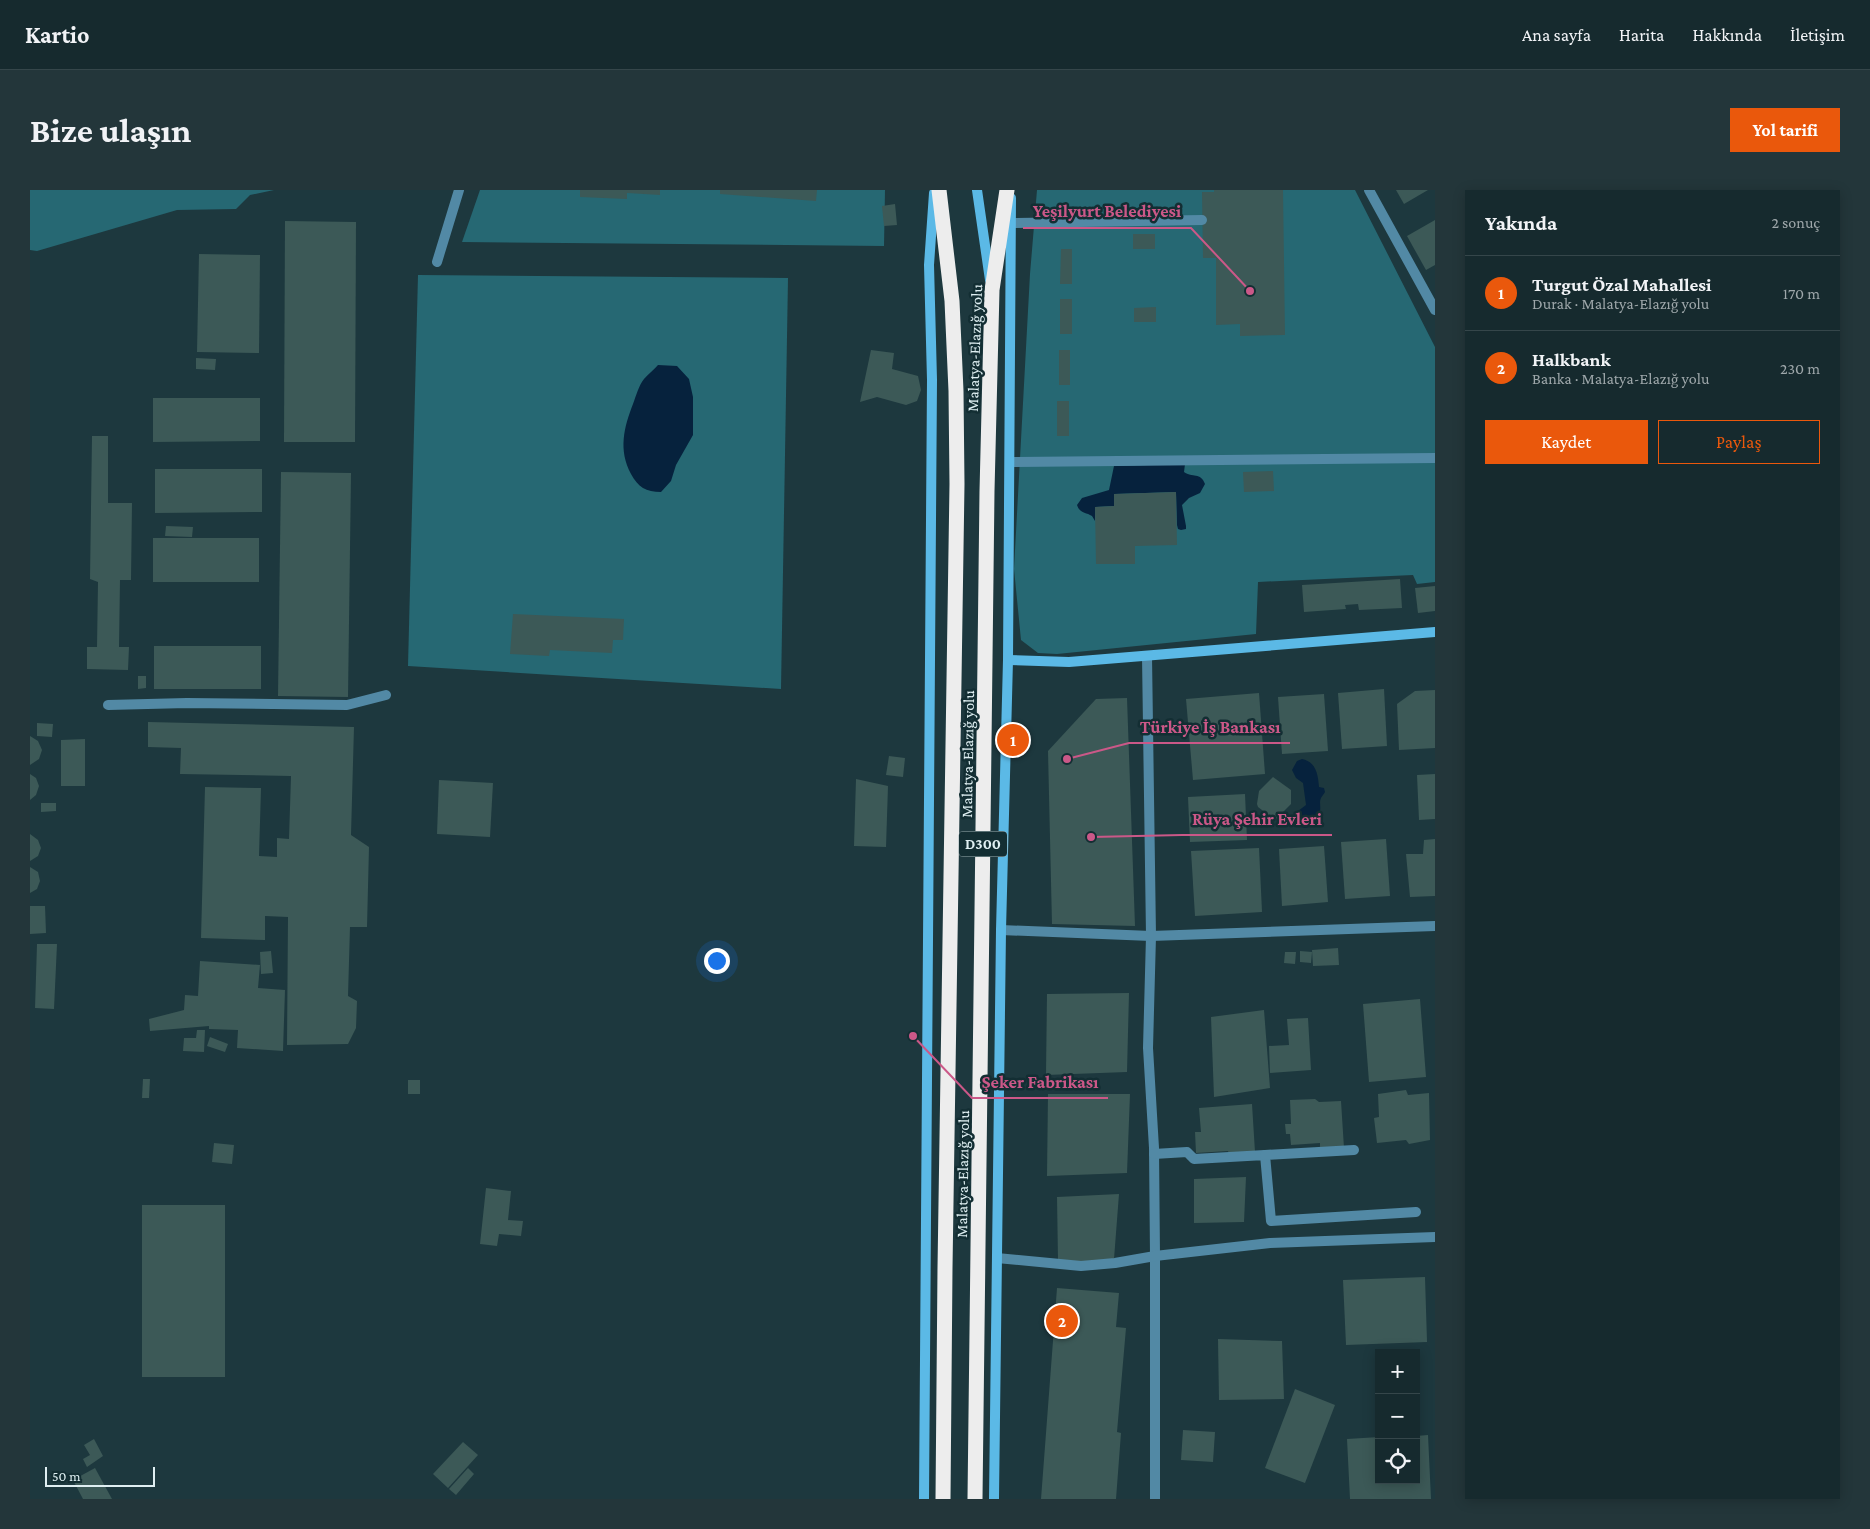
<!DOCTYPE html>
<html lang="tr">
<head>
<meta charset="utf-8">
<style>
	body { margin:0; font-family:"Crimson Pro",serif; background:#23363a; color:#f1f3f6 }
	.controls { position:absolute; right:15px; bottom:15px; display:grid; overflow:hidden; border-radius:0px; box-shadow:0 2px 12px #0003 }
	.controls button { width:45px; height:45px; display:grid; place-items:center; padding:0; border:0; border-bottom:1px solid #35464a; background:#162a2e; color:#f1f3f6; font:25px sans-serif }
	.scale { position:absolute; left:15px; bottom:12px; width:110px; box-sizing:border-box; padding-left:5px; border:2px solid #dfeff2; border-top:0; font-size:14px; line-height:18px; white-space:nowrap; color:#dfeff2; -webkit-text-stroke:4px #132e33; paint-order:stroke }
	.you { position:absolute; left:686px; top:770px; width:18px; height:18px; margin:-12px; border:4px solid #fff; border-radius:50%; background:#1a73e8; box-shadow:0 0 0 8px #1a73e833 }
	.badge { display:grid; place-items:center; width:32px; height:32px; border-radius:50%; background:#ea580c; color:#fff; font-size:16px; font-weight:700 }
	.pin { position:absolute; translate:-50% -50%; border:2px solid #fff; box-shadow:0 1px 5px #0006 }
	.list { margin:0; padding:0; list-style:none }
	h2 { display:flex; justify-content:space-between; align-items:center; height:65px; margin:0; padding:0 20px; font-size:21px }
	h2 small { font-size:16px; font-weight:400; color:#9ea7aa }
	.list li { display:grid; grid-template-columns:32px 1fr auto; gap:15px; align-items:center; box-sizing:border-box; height:75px; padding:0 20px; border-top:1px solid #35464a }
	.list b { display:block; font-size:19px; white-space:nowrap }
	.list p { margin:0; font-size:16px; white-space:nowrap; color:#9ea7aa }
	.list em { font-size:16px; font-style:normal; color:#9ea7aa }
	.actions { display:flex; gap:10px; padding:15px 20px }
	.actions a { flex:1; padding:11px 0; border:1px solid #ea580c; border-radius:0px; text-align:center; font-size:18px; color:#ea580c }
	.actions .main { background:#ea580c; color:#fff }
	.icon { flex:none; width:28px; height:28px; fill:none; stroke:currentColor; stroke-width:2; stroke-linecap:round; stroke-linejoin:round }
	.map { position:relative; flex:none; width:1405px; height:1309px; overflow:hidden; border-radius:0px }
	header { display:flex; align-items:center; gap:30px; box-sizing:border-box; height:70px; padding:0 25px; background:#162a2e; border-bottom:1px solid #35464a }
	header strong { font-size:24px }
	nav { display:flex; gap:28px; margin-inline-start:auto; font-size:18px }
	.intro { display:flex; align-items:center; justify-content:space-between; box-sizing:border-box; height:120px; padding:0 30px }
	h1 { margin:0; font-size:35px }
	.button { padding:12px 22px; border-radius:0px; background:#ea580c; color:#fff; font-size:18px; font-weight:700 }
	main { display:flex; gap:30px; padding:0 30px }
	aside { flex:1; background:#162a2e; border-radius:0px; box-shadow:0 2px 12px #0003 }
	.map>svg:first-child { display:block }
	.green { fill:#266873 }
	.water { fill:#06223d }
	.building { fill:#3c5957 }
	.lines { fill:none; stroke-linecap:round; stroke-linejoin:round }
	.street { stroke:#5289a5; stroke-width:10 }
	.secondary { stroke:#5bb9e6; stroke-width:10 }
	.highway { stroke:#ededed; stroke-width:15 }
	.labels { text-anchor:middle; stroke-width:5; stroke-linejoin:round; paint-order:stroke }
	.shield { fill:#132e33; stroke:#a2b5b9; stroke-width:1 }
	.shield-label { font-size:15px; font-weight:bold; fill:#dfeff2 }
	.street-label { font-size:16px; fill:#dfeff2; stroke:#132e33 }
	.leader { fill:none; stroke:#cb5888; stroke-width:2 }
	.callout-dot { fill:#cb5888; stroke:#132e33; stroke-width:2 }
	.callout-label { font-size:18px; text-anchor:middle; font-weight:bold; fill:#cb5888; stroke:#132e33; stroke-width:5; stroke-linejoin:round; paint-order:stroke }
</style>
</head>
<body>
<header>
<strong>Kartio</strong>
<nav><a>Ana sayfa</a><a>Harita</a><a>Hakkında</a><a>İletişim</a></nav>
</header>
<div class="intro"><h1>Bize ulaşın</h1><a class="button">Yol tarifi</a></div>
<main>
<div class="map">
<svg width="1405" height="1309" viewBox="0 0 1405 1309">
	<rect width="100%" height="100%" fill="#1d383e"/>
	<g class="green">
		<polygon points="0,0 244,0 220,5 206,19 147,20 7,61 0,60"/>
		<polygon points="450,0 855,0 854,56 432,52"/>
		<polygon points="1007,0 1325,0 1405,157 1405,392 1387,394 1383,385 1228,392 1226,444 1027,464 1008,463 991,450 984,379 1000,84"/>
		<polygon points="388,85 758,88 751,499 378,476"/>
	</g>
	<g class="water">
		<path d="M628,175L647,176L659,189L663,207V245L646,275L641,291L631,302C616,302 608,297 601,284C588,260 594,237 603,214C606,206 609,195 614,189C618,184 624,180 628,175Z"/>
		<path d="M1155,274L1154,282C1162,288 1171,282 1175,294L1170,303L1159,308L1152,315L1156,336V339L1151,340L1148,339L1147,335L1146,302L1084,304V316L1065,317V331L1062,326C1056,322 1050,324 1047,315L1052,308L1079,300L1084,276Z"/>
		<path d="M1272,569C1286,572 1288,584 1289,597L1294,598L1295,602C1294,604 1292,606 1291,608C1289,612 1291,617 1290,621C1289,632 1282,640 1271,637L1266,629L1268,621L1276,615L1273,593L1266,588L1262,580L1267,571Z"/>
	</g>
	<g class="building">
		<polygon points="550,0 630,0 630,5 597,3 597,9 550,7"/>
		<polygon points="690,0 787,0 786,11 690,4"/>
		<polygon points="1184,0 1253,0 1255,145 1210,146 1210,134 1186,135 1186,68 1173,68 1172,2 1184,2"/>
		<polygon points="1366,0 1398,0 1374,14"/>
		<polygon points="865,14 867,35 854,36 852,16"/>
		<polygon points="1405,30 1405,75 1396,80 1377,46"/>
		<polygon points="255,31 326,32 325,252 254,252"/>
		<rect x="1103" y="44" width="22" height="15"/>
		<polygon points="1031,59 1042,59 1042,94 1030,94"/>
		<polygon points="169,64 230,65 229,163 167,162"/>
		<rect x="1030" y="109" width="12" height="35"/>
		<polygon points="1126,117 1126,132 1104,132 1104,118"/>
		<polygon points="841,160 864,163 862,179 888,186 891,200 887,211 876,215 847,207 830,212"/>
		<rect x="1029" y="160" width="11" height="35"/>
		<polygon points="166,168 186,169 185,180 166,179"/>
		<polygon points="123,208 230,208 230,251 123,252"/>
		<rect x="1027" y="211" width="12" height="35"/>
		<polygon points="62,246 78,246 78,313 102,313 101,390 90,390 89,457 99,457 98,480 57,479 57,457 67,457 68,392 60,389"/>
		<polygon points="125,279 232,279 232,322 125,323"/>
		<polygon points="1243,281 1244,301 1214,302 1213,282"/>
		<polygon points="251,282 321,283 318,507 248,506"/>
		<polygon points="1146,302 1147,355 1105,356 1105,374 1066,374 1065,317 1084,316 1084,304"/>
		<polygon points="136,336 163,337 162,347 135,346"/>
		<rect x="123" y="348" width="106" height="44"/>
		<polygon points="1370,389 1372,418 1329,420 1328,414 1315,415 1316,419 1274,422 1272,395"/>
		<polygon points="1405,396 1405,421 1388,423 1385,398"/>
		<polygon points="483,424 594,429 593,450 583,450 582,463 520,460 519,466 480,464"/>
		<rect x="124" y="456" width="107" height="43"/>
		<polygon points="108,486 116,486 116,498 108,499"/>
		<polygon points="1354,499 1357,556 1312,559 1308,503"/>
		<polygon points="1405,500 1405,558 1369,560 1367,514 1385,501"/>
		<polygon points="1229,503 1235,584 1163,590 1156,509"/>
		<polygon points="1294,504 1298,561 1252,564 1248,507"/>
		<polygon points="1097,508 1105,736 1022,734 1018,561 1066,509"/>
		<polygon points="118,532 324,537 321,645 339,657 337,737 320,737 318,806 327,811 326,838 318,854 257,855 258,727 235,726 235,750 171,748 175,597 231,598 229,666 247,667 247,648 259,649 261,586 150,584 151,558 118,557"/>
		<polygon points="7,533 23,534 22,547 7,546"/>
		<polygon points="0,546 8,551 12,560 9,569 0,575"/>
		<polygon points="55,549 55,596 31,596 31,550"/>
		<polygon points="859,566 875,568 873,587 856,585"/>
		<polygon points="0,584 6,588 9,596 6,605 0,610"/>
		<polygon points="1405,584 1405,629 1389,630 1387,585"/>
		<polygon points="1243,587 1261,600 1261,614 1245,630 1228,617 1227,614 1229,601"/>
		<polygon points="826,589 858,596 856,657 824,656"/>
		<polygon points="409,590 463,593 460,647 407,644"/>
		<polygon points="1215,604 1217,650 1160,652 1158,607"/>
		<polygon points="11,613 26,613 26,621 11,622"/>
		<polygon points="0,644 8,650 11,658 8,666 0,671"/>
		<polygon points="1356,649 1360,706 1315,709 1311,652"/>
		<polygon points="1405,649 1405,706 1380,707 1376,664 1393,664 1394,650"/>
		<polygon points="1294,656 1298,712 1252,716 1249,659"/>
		<polygon points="1229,658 1232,722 1165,726 1161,661"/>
		<polygon points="0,677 8,682 10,691 7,699 0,703"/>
		<polygon points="0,716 15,716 16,743 0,744"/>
		<polygon points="7,754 27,754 24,819 5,818"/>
		<polygon points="1308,758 1309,775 1283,776 1282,760"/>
		<polygon points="241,761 243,783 231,784 230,762"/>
		<polygon points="1270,761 1282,762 1281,773 1270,772"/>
		<polygon points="1255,762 1266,762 1265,774 1254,773"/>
		<polygon points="170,771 230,775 228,798 255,800 253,861 207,858 208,840 179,839 179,836 120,841 119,829 154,820 155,805 168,806"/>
		<polygon points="1099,803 1097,882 1016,885 1017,804"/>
		<polygon points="1390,809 1396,887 1339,892 1333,814"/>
		<polygon points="1234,820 1240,898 1184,907 1181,827"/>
		<polygon points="1278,828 1281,880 1240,883 1239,856 1259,855 1257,829"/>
		<polygon points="167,840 175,840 174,862 153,861 154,848 166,848"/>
		<polygon points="180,847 198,854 195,862 177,856"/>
		<polygon points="113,889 120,889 119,908 112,908"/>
		<rect x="378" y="890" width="12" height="14"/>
		<polygon points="1376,900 1378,905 1399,903 1400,950 1379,954 1376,950 1347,953 1344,928 1349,927 1348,904"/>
		<polygon points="1018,904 1100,904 1097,983 1017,986"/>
		<polygon points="1285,909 1289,912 1311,911 1314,958 1290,959 1290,953 1261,955 1260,944 1256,944 1255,934 1261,934 1260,910"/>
		<polygon points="1222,914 1225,962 1199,964 1198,961 1166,963 1165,942 1171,942 1169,918"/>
		<polygon points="184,953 204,955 202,974 182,972"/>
		<polygon points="1216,987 1214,1032 1164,1033 1164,989"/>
		<polygon points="456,998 481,1001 478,1030 493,1031 491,1046 469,1044 467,1056 450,1054"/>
		<polygon points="1089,1004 1084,1069 1062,1072 1028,1070 1027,1007"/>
		<rect x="112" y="1015" width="83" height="172"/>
		<polygon points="1395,1087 1397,1152 1316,1155 1313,1090"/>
		<polygon points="1027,1098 1089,1103 1086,1137 1096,1138 1087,1242 1091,1243 1086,1309 1011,1309"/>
		<polygon points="1188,1149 1252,1151 1254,1209 1189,1210"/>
		<polygon points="1265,1199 1305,1215 1275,1293 1235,1278"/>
		<polygon points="1153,1240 1185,1242 1183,1272 1151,1270"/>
		<polygon points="1398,1245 1401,1309 1320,1309 1317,1249 1349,1247 1349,1290 1386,1290 1386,1246"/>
		<polygon points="64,1249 73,1266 57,1277 53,1269 60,1265 54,1255"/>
		<polygon points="433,1252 448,1265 418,1298 403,1284"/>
		<polygon points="65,1278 82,1309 53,1309 43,1290"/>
		<polygon points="438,1278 444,1284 426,1305 419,1299"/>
	</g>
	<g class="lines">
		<g class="street">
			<polyline points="1339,0 1405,120"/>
			<polyline points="982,33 1172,30"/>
			<polyline points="407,72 429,0"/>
			<polyline points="980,272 1405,268"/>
			<polyline points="1117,466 1121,746 1118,858 1124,958 1125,1066 1125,1309"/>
			<polyline points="78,515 157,513 317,515 356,505"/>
			<polyline points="971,740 1121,746 1405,736"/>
			<polyline points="1124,964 1157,962 1164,969 1235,965 1241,1031 1386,1022"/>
			<polyline points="1235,965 1324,960"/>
			<polyline points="967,1068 1051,1076 1085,1073 1125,1066 1240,1053 1405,1047"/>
		</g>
		<g class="secondary">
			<polyline points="947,0 960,90"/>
			<polyline points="978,470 1039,472 1405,442"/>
			<polyline points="894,1309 902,190 899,75 904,3"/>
			<polyline points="964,1309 971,740 978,470 981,8"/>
		</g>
		<g class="highway">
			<polyline points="909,0 922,111 926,201 927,294 915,1078 913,1309"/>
			<polyline points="945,1309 957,301 962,100 977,0"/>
		</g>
	</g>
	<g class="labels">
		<rect class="shield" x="929" y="641.5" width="48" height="25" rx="4"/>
		<g class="shield-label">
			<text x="953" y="659">D300</text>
		</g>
		<g class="street-label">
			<text transform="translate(944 158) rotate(-88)" y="6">Malatya-Elazığ yolu</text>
			<text transform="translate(937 564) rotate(-89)" y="6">Malatya-Elazığ yolu</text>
			<text transform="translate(932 984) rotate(-89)" y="6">Malatya-Elazığ yolu</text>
		</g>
	</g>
	<path class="leader" d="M1220 101L1161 38H993M1037 569L1099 553H1260M1061 647L1152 645H1302M883 846L942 908H1078"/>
	<g class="callout-dot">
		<circle cx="1220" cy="101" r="5"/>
		<circle cx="1037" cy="569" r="5"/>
		<circle cx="1061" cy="647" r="5"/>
		<circle cx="883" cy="846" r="5"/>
	</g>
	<g class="callout-label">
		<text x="1077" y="27">Yeşilyurt Belediyesi</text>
		<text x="1180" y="543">Türkiye İş Bankası</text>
		<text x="1227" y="635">Rüya Şehir Evleri</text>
		<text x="1010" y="898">Şeker Fabrikası</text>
	</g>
</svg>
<div class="controls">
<button>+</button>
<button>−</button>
<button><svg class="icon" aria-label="locate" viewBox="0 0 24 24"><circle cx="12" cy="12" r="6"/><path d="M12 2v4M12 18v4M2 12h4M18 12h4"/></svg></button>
</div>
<div class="scale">50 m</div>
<div class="you"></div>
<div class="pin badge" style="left:983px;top:550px">1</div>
<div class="pin badge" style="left:1032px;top:1131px">2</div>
</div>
<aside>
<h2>Yakında<small>2 sonuç</small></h2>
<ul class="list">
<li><span class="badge">1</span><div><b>Turgut Özal Mahallesi</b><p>Durak · Malatya-Elazığ yolu</p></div><em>170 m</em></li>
<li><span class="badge">2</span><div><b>Halkbank</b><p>Banka · Malatya-Elazığ yolu</p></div><em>230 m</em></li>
</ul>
<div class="actions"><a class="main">Kaydet</a><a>Paylaş</a></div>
</aside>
</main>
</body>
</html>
